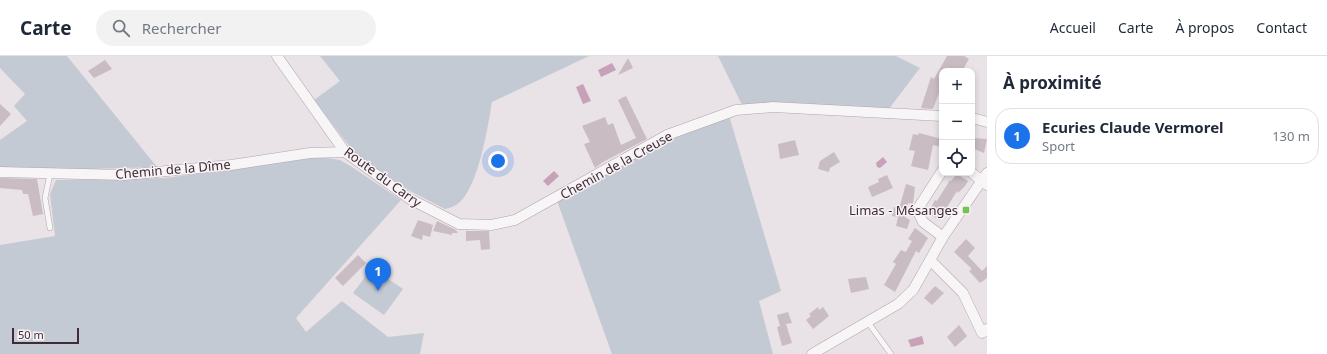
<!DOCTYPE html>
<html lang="fr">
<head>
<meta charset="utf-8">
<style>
	body { margin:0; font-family:"Noto Sans",sans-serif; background:#f2f2f3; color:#1f2937 }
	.controls { position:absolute; right:12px; top:12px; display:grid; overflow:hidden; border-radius:8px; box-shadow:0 2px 6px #0003 }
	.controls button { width:36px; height:36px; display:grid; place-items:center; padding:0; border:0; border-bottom:1px solid #e0e1e3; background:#fff; color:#1f2937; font:20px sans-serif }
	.scale { position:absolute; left:12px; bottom:10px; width:67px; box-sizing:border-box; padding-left:4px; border:2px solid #402c36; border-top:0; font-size:11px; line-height:14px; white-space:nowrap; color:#402c36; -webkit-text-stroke:3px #f7f2f5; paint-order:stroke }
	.you { position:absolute; left:498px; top:105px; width:14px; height:14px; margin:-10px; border:3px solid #fff; border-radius:50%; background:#1a73e8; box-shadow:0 0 0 6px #1a73e833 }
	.badge { display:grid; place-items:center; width:26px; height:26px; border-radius:50%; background:#1a73e8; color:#fff; font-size:13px; font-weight:700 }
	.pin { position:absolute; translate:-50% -33px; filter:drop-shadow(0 1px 2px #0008) }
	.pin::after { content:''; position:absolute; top:21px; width:14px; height:12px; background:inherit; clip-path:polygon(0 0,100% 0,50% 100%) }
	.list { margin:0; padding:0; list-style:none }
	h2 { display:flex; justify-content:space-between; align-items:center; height:52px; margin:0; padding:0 16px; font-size:17px }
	h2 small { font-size:13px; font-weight:400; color:#747a83 }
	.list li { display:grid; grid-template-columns:26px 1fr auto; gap:12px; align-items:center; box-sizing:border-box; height:56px; margin:0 8px 8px; padding:0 8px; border:1px solid #e0e1e3; border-radius:16px }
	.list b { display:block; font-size:15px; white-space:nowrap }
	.list p { margin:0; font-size:13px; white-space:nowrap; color:#747a83 }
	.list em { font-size:13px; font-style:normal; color:#747a83 }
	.icon { flex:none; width:22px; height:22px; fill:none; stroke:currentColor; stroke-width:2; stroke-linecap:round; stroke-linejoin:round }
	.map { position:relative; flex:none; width:987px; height:298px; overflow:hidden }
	header { display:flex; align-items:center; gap:24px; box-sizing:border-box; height:56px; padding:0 20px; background:#fff; border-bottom:1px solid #e0e1e3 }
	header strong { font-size:19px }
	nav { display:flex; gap:22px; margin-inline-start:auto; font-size:14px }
	.search { width:280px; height:36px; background:#f2f2f3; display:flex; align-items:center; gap:10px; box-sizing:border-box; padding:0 14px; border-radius:22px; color:#747a83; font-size:15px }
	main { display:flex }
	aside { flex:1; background:#fff }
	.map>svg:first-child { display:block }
	.green { fill:#c4cad3 }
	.water { fill:#c6a1b8 }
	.building { fill:#c9bdc3 }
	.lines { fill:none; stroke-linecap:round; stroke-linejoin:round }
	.lane-casing { stroke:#b0a4aa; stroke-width:6 }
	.street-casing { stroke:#b0a4aa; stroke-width:11 }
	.lane { stroke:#f8f5f6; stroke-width:5 }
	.street { stroke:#f8f5f6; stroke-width:10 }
	.poi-dot { fill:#74c353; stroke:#f7f2f5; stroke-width:1.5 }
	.labels { text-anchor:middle; stroke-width:3; stroke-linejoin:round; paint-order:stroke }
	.street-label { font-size:13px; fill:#402c36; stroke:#f7f2f5 }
	.poi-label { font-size:13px; fill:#402c36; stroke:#f7f2f5; text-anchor:end }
</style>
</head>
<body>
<header>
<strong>Carte</strong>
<div class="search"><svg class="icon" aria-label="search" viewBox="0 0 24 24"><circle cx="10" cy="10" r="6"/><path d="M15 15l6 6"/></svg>Rechercher</div>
<nav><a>Accueil</a><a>Carte</a><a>À propos</a><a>Contact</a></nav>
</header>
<main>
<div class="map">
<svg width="987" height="298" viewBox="0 0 987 298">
	<rect width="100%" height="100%" fill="#e9e2e6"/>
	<g class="green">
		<polygon points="0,0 67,0 157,111 61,114 0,112 0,84 27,65 14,50 25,38 0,12"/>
		<path d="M320,0H589L492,46C488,70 478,136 456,149C453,151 448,152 445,153L410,135L356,99L314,44L340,25Z"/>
		<polygon points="718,0 896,0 920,12 885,58 744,53"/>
		<polygon points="736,54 730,63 781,235 759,245 773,298 612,298 556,142 667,79"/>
		<polygon points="320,101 340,104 352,111 401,144 296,262 306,276 342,245 388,281 424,277 420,298 0,298 0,189 55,180 50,138 56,124 165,122"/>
		<polygon points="372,212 403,233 384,259 353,237"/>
	</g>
	<g class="water">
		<polygon points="612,7 616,14 601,21 598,14"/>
		<polygon points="583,28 591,45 583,48 576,31"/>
		<polygon points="883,101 887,106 880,112 877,111 876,107"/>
		<polygon points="554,115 559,120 548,130 543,125"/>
		<polygon points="922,280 924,288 911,291 908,284"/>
	</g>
	<g class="building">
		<polygon points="947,0 964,0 969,3 962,15 942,15 942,38 939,37 933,53 921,52 931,21 934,23"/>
		<polygon points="628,2 633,12 618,19"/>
		<polygon points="105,4 112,13 94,22 88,15"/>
		<polygon points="626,40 647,83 603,106 595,112 584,88 590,86 582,70 605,61 608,69 613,67 621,89 636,82 618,44"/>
		<polygon points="0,48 11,58 0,70"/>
		<polygon points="919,77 942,83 942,91 933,89 928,114 911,110 915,95 909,94 913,78 918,79"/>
		<polygon points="972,82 987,83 984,97 972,92"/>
		<polygon points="795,84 799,99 780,103 778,88"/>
		<polygon points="834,96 840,106 830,112 829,116 818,113 820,105"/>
		<polygon points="957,118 968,125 965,130 958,137 957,135 939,164 928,157 935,144 937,145 950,124 951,125"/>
		<polygon points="887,119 893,132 872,141 868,131 879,126 878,123"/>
		<polygon points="0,122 37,123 43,158 33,160 28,138 23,138 22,134 0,132"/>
		<polygon points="906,128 915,131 913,148 908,147 905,161 910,164 907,173 896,170 898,161 892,160 894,151 899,153"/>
		<polygon points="418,164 433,169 430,181 423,179 422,184 411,180"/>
		<polygon points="437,165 456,174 458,177 452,177 452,179 433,175"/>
		<polygon points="915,172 928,182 919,197 916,195 895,236 884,229 896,208 893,206 901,194 906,196 912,185 908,183"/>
		<polygon points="466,175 489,175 490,193 481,194 480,184 466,185"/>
		<polygon points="966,183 975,192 968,200 982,215 987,210 987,222 980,227 969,215 972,213 954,196"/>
		<polygon points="358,199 366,207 343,230 335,222"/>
		<polygon points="866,221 869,233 851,237 848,223"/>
		<polygon points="935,230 944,237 932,249 924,242"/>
		<polygon points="818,251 819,254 823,251 829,260 813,273 806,264 811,260 809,258"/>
		<polygon points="788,256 792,267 786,268 792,287 782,290 777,271 780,270 777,259"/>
		<polygon points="959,269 967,280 955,291 947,281"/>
	</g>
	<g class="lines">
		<defs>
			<g id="lane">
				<polyline points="50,172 45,142 50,118"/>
				<polyline points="867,265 891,298"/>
			</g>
			<g id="street">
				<polyline points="277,0 345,96 410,143 459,168 491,169 515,164 667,79 736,54 773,51 942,60"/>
				<polyline points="972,62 987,66"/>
				<polyline points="942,115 917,154 923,166 943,181"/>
				<polyline points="0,116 124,119 231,109 310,97 345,96"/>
				<polyline points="972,117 987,129"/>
				<polyline points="931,205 963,237 982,277 987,273"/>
				<polyline points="812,298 898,248 913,234 943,181 987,117"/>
			</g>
		</defs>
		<use href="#lane" class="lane-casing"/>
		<use href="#street" class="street-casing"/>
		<use href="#lane" class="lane"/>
		<use href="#street" class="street"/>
	</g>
	<rect class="poi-dot" x="962" y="150" width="8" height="8" rx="2"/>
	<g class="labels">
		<g class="street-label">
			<text transform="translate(616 109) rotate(-29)" y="5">Chemin de la Creuse</text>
			<text transform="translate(173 113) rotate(-5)" y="5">Chemin de la Dîme</text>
			<text transform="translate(383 121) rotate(36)" y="5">Route du Carry</text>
		</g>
		<g class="poi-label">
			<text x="958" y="159">Limas - Mésanges</text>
		</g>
	</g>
</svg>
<div class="controls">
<button>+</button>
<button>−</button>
<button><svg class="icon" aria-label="locate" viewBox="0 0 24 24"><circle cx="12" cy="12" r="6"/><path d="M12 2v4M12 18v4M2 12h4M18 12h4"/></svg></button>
</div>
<div class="scale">50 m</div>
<div class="you"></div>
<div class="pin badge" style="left:378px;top:235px">1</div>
</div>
<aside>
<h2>À proximité<small></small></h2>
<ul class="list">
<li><span class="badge">1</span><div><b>Ecuries Claude Vermorel</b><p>Sport</p></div><em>130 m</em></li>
</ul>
</aside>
</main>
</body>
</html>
